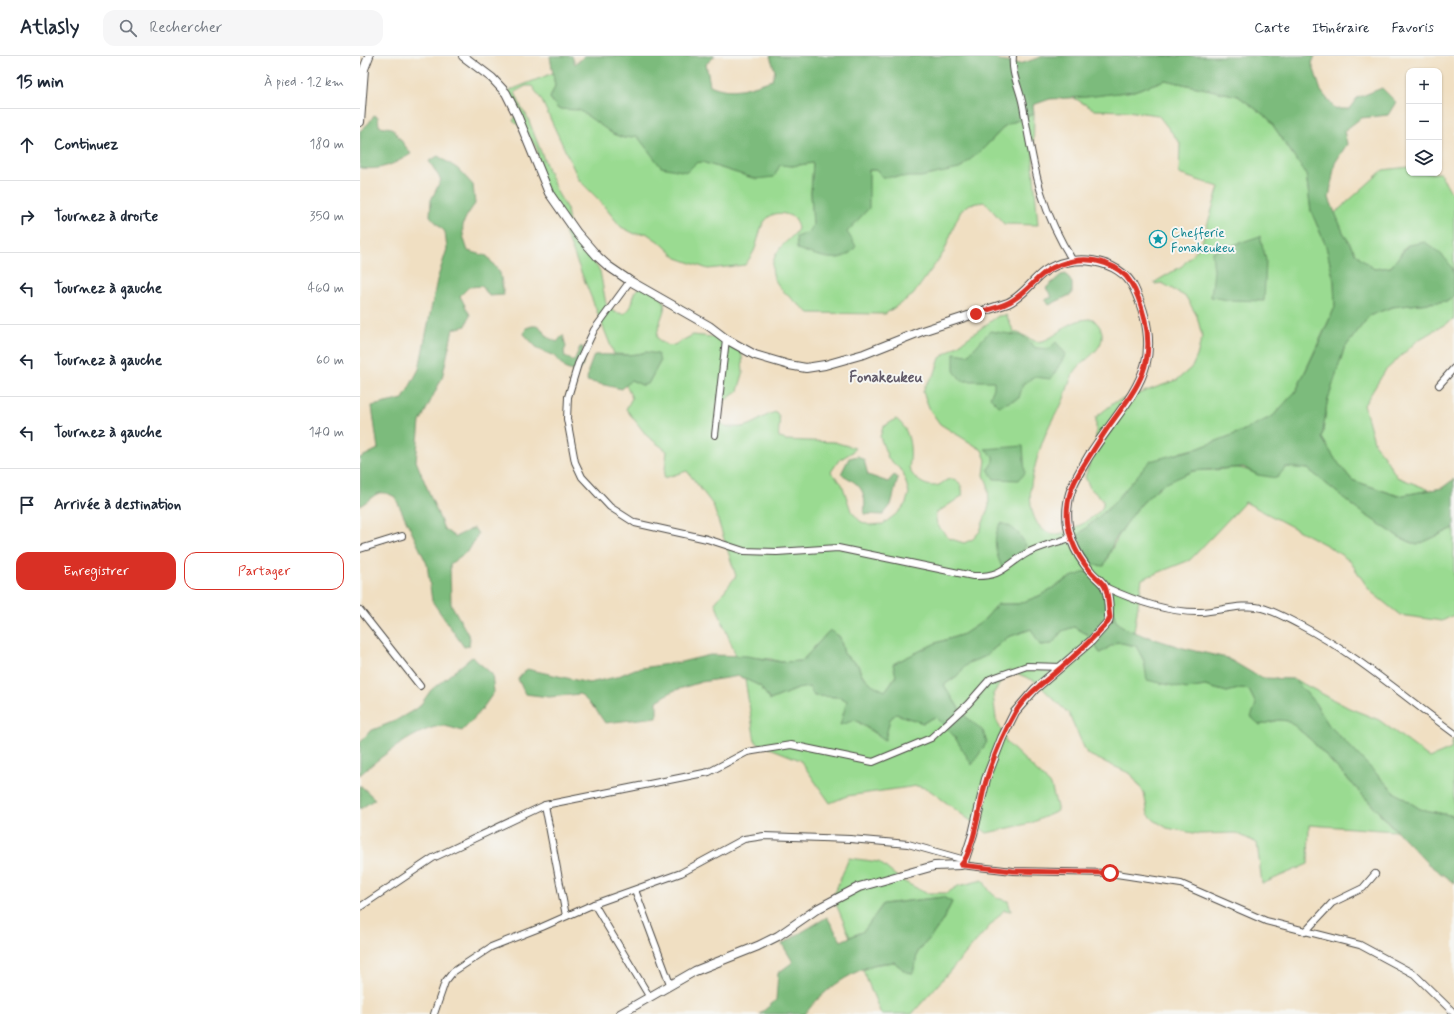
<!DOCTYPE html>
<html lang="fr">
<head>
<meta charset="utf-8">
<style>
	body { margin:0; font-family:Mynerve,sans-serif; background:#f6f6f7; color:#1f2937 }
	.controls { position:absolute; right:12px; top:12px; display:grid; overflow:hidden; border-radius:8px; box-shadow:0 1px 3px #0004 }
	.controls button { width:36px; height:36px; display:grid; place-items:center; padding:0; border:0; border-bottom:1px solid #e0e1e3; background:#fff; color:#1f2937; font:20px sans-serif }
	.stop { position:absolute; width:12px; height:12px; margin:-9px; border:3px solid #d93025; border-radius:50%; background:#fff }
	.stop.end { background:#d93025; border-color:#fff; box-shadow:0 1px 4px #0008 }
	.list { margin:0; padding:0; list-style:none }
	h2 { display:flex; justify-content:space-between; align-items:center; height:52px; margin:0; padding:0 16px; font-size:17px }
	h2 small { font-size:13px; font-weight:400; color:#747a83 }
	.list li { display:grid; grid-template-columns:26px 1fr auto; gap:12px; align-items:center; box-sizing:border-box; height:72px; padding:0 16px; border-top:1px solid #e0e1e3 }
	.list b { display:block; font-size:15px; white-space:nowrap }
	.list em { font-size:13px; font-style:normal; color:#747a83 }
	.actions { display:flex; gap:8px; padding:12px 16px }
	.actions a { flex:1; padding:9px 0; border:1px solid #d93025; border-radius:12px; text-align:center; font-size:14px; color:#d93025 }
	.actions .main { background:#d93025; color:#fff }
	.icon { flex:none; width:22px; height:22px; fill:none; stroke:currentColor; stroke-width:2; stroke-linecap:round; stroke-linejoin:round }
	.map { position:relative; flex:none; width:1094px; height:958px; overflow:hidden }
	header { display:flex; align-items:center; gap:24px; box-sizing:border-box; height:56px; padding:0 20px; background:#fff; border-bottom:1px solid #e0e1e3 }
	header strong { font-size:19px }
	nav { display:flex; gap:22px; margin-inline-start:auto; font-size:14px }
	.search { width:280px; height:36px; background:#f6f6f7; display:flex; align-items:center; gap:10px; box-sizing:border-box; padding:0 14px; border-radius:12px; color:#747a83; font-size:15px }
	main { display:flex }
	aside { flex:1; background:#fff }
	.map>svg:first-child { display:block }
	.green { fill:#9adb91; stroke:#62835e }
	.forest { fill:#7bbb7b; stroke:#537353 }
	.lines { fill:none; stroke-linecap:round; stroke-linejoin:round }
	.minor-casing { stroke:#494642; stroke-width:8 }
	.tertiary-casing { stroke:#494642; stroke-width:10 }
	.minor { stroke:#fff; stroke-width:6 }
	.tertiary { stroke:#fff; stroke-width:8 }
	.route { stroke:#d93025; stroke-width:5 }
	.labels { text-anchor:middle; stroke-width:4; stroke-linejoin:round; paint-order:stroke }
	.culture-label { font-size:13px; fill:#0d838f; stroke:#f6f6f2; text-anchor:start }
	.quarter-label { font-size:15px; font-weight:bold; fill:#635c6a; stroke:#f6f6f2 }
</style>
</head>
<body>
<header>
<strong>Atlasly</strong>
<div class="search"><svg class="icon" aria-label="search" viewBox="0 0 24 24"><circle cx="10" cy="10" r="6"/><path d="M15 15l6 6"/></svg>Rechercher</div>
<nav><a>Carte</a><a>Itinéraire</a><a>Favoris</a></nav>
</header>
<main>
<aside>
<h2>15 min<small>À pied · 1.2 km</small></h2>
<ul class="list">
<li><svg class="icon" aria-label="ahead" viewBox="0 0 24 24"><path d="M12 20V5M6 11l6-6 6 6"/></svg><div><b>Continuez</b></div><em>180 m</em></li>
<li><svg class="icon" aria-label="right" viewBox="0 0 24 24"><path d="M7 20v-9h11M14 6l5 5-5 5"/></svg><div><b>Tournez à droite</b></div><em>350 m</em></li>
<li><svg class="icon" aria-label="left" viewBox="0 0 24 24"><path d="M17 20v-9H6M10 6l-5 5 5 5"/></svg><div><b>Tournez à gauche</b></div><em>460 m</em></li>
<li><svg class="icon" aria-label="left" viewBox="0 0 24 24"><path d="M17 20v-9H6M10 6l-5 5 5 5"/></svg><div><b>Tournez à gauche</b></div><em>60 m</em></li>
<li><svg class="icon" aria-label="left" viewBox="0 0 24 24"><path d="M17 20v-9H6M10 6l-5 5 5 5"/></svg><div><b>Tournez à gauche</b></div><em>140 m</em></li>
<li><svg class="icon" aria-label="arrive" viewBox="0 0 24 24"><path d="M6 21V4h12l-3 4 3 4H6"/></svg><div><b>Arrivée à destination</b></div></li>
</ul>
<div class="actions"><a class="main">Enregistrer</a><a>Partager</a></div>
</aside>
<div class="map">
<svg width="1094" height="958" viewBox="0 0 1094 958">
	<rect width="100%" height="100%" fill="#f6f6f2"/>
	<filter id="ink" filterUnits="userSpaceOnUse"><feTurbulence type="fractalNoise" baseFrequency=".025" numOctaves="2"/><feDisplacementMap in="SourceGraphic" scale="8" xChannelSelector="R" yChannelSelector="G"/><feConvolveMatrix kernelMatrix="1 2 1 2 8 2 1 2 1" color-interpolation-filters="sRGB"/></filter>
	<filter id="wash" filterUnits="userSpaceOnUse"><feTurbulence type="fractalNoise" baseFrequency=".012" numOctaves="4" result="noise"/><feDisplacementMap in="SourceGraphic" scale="16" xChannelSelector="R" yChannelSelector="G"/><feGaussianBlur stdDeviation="0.9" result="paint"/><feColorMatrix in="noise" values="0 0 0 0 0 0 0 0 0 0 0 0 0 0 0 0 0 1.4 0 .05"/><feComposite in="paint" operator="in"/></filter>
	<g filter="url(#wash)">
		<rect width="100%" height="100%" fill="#f0dfc2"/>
		<g class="green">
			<path d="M193,17L195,30L190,42L198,53H219L253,78L264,82L277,79L286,91L336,106H342L396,123L420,108L432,110L453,107L451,137L453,169L449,176H487L508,152L509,114L599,113L624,92L646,69L674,58L673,108L678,169L644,168L625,146L610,148L601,155L596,165L584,196L553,239L525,258L449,257C428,239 397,222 421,191C426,185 433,181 438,173L436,163C422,154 408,155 401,172C399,178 398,184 396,190C394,197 389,203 385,209L348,213L317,202L302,188L286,177L275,178L261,171L239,144L219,124L181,43L172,30H166L155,36L161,51L167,60L196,134L207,153L211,180L223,191L240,215L246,248L254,256L264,258C266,256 270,253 271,250C277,237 268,238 285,228C318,251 300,250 297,281L300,285L309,290L314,289L333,279L362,282L380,294L382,300L383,318L378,335L356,351C358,356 359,362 361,366C364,371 368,371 372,371C395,373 397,361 416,356C423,364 417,372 419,381L425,384L474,386L495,392L491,397L479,404L471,416L482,428L491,455L500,465L509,469L523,468L540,455L546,447L549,437L543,416L528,402L520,381L523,371L536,363C551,373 552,396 549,412C553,423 567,433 579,429C583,427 585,424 590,423C599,422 604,432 602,440L575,458L577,468L588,482L604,487L613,483L620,475L629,450L628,429L624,419L626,404L622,394L580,368L570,354L563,336L565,330L575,317L580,302L638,260L646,259L654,276C664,278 667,282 675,285C687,288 701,273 711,268C718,264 725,263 733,263C738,268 743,273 742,281C742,295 723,304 716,314C709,322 707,337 702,347C699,355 693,361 690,368C682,385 676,404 672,423C668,441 670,475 694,478C705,480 739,460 743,450C743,448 743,446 743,444L730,432L725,421L736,389V361L755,346L817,324L832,311L837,300L842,280L837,260L826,241L802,227L795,228V226L822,210L841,189L859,131L819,118L820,87L798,59L767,55L735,54L714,42L774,35L805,24L878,40L908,62L946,118L951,155L966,190L974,225L975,251L936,335L913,360L880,376L839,392L821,396L751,450L718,479L744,510C760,471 789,426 833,415C839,413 847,415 854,414C876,412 878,409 898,419L926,411L948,413L1001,456L1039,481L1057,489L1094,472V559L1082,565L1040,559L1010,535L990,505L968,490L885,446L830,504L782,523L774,576L764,572L755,564L752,541L711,521L679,540L658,548H638L622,566L604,578L576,587L533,608L536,619L525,636L513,629L501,617L498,609L484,598L480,581L470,574L442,605L421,606L411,603L376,600L355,547L376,520L353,449L327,415L304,422L307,395L287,380L266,353L272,342L266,329L271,324L282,329L288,328L300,306L286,296L275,299L254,298L205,176L206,167L199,162L182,130L177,93L165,74L153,65L160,53L148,35Z"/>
			<polygon points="1049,111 1049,117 1080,117 1094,141 1094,218 1082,199 1047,189 1031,211 1014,213 996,198 983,176 975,157 1023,114"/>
			<polygon points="1094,240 1094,263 1058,284 1025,315 1004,349 1015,389 1024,400 1037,421 1070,434 1039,440 992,424 975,403 962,382 967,347 984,293 1009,260 1032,251 1088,245"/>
			<polygon points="714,571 727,578 740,597 757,586 776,590 784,605 827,633 845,630 867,636 882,632 889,634 896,648 900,669 918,664 929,665 951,684 1036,775 949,769 948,808 902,828 897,787 876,777 839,778 807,772 794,764 788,758 784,737 771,718 727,698 709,658 675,625 649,614 633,638 636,663 647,687 691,729 698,755 671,767 627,777 568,733 557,730 487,740 470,747 440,704 395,686 385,623 400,630 410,644 437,633 449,630 454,640 480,641 488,645 495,664 524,684 530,663 536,658 563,667 575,661 594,680 612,708 602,657 584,629 597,620 608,607 624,601 648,581 672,573 680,589 692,588 702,575"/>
			<polygon points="934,623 989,652 1019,664 1070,702 1091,693 1094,678 1094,760 1060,753 1034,736 968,668 955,647"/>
			<path d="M489,802L519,806L541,824L566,837H587L598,830L623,824C629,836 635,843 648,845L651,855L644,854L552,958H521L503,914L513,909L534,906L546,916L553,917L558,895L571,881L583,864L592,846L583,841L523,848L504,875L490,881L473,841Z"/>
		</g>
		<g class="forest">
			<path d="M190,0H212L215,8L225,0H355L346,8L350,29C372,39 391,31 412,24L415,15L410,0H636L639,5L660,8L684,0H955L952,7L961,35L975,53H989L997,42L1022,32L1036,46L1028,59L1001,62L984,75L987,88L975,107L969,142L983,176L996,198L1014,213L1031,211L1048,189L1065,186C1076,194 1091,204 1094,218C1094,225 1094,233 1094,240L1088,245L1032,251L1009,260L984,293L967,347L962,382L975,403L992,424L1038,440L1082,432L1094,423V472L1057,489L1039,481L1001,456L948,413L926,411L917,422L898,419L883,411L833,415L800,430L779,450L754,485L744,510L734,509L718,487V479L751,450L790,405L839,392L880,376L913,360L936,335L958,289L975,251L974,225L966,190L951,155L946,118L908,62L878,40L805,24L774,35L727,41L690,43L673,49L674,58L646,69L624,92L599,113L561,121H522L517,114H509V152L487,176L496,190C482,212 457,199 437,193L436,181L449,176L453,169L451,137L453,107L432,110L420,109L414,121L396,123L342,106L336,107L327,116L301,111L277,80L264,82L253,78L219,54L198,53L190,42L195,30Z"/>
			<path d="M14,59L18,61L19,70L32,72L51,98C34,108 21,115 0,112V75L9,67Z"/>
			<path d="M78,100L98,113L113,129L115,148C100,168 100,172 108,195L127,200L140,217L144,239L129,240L122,230L109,231L100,240L110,259L106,270L93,273L82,322L60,366L56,405L84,473L95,481L114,472L118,478L109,494L90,508L91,548L110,582L109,590L104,591L72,545L67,508L35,441C17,431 15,441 0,450V402L18,393L12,350L43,343L59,313L77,224L87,193L85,176L70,160L71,144L81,124L69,105Z"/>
			<polygon points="900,180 906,204 904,245 868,244 851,241 854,215 852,196"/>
			<polygon points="706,218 712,227 712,238 689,249 685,244 692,241 686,232 701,219"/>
			<polygon points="172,270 179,270 189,282 197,286 203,279 206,291 204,295 205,301 214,305 220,291 223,291 223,309 220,314 213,315 206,313 194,300 178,293 164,278 166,272"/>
			<polygon points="630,275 663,280 676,292 689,293 696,286 706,298 691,323 675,321 663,328 659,342 639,350 630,341 634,332 634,325 602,325 594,315 594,297 608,299"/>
			<path d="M286,296L298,298L300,306L288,328L282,329L271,324L262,333L227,325L228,315L234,299C251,298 269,301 286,296Z"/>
			<polygon points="663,390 665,417 659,424 634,423 628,413 633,406 633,400 625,393"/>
			<path d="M498,400L504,404L508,419L528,426L534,419L538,422L531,449L523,459L504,458C507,435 501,429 481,418L489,402Z"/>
			<path d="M641,467C653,470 660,478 666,489L656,506L642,511C635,497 632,480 641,467Z"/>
			<path d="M732,514C753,533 752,537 755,564L764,572L782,579L823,592L867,602L901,622L934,623L955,647L968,668L1034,736L1060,753L1094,760V827L1068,808L951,684L929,665L918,664L900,669L891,661L896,648L889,634L882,632L867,636L845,630L827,633L787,624L784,605L776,590L757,586L740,597L727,578L714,571L702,575L692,588L680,589L671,573L648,581L624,601L608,607L597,620L584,629L602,657L623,675L627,686L612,709L594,680L575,661L563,667L536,658L530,663L525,684L496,664L480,669L487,645L480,641L454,640L449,631L437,633L410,644L400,630L379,620L341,626L313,635L297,645V661L245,667L236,654L220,638L189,641L165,638L158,623L167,613L229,627L256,621L275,613L321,606L350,599L387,600L421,606L442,605L470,574L480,581L484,598L498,609L501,618L513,629L525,635L536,620L533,608L576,587L604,578L622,566L638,548H658L679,540L711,521Z"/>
			<path d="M112,601L132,618L134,636L120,656L102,675C96,673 90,671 84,670C61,669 16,704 0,719V687L10,675L35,665L59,651L71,634Z"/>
			<polygon points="0,729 15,743 0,753"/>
			<path d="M583,841L592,846L583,864L571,881L558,895L553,917L546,916L534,906C527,907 519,907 513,909C487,918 461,936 445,958H400L416,944L418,917L433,906L422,888L467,861L481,885L504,875L523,848Z"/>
		</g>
	</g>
	<g filter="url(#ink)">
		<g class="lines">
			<defs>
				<g id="minor">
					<path d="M653,0C651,19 660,32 663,50C674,111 679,152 713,205"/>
					<path d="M270,225L234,274L218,308L208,341L207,363L215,406L222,421L250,451L275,467L347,483L384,495L417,496L478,492L613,520C644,521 645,509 669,496C682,490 697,486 711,482"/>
					<polyline points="1079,329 1094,312"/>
					<polyline points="355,379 366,283"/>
					<polyline points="0,493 42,480"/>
					<path d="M745,531C775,545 808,557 841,556C860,555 883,547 902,552C915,555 928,563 940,569C996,598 1043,640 1094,677"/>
					<polyline points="0,554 60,630"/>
					<polyline points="185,749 206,860"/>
					<polyline points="601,809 653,815 750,817 821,828 906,865 1000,889 1054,918 1094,957"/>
					<polyline points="275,834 310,928"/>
					<polyline points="234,848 289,940"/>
					<polyline points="0,851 73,802 185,749 349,716 387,696 431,689 513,706 571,682 608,648 630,623 667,610 702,611"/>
					<polyline points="945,876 972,847 1003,832 1015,818"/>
					<polyline points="74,958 85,926 93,916 131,891 182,871 234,848 321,817 384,783 404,780 490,783 548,788 605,804"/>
				</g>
				<g id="tertiary">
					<path d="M103,0L132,22L146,37L157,59L189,137L217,177L238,201L248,210L270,225L349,270L366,283L395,299L429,309L446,312L465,309L504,298L562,275L648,247C663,240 672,225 684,216C710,196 760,202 774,232C811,312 769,338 729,400C721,414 710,430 708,447C704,472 714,497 731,516C735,521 743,526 745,531C749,539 749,553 749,561L748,566L731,585L675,633L655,656L642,682L626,723L613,778L604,806L601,809L574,810L499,831L457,853L418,880L398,890L335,915L260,958"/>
					<polyline points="0,66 4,13 9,0"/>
				</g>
			</defs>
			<use href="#minor" class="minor-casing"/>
			<use href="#tertiary" class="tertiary-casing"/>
			<use href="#minor" class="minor"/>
			<use href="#tertiary" class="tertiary"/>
		</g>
	</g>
	<g class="lines" filter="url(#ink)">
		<path class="route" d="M616,258C628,253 643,251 653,244C678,228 678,212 713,205C733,201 760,208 771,227C778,238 782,252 785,264C796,311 775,334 749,370C742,380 736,390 729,401C721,414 710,430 708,447C704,472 714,497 731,516C735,521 743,526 745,531C749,539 748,553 750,561L748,566C734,581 719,596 703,610C686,625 666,638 655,657C643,678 633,702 626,725C620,744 614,796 601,809L653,815L750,817"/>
	</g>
	<defs>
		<symbol id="sight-ring" viewBox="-11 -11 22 22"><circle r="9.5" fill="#f6f6f2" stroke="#0f9aa8" stroke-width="1.5"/><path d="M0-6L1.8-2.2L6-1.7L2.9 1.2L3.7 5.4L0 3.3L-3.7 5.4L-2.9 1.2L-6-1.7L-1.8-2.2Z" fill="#0f9aa8"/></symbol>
	</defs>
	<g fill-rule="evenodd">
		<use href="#sight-ring" x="788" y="173" width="20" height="20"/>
	</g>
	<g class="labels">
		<g class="culture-label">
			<text x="811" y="181">Chefferie<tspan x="811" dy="15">Fonakeukeu</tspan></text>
		</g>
		<g class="quarter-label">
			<text x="526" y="326">Fonakeukeu</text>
		</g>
	</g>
</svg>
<div class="controls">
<button>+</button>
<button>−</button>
<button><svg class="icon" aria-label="layers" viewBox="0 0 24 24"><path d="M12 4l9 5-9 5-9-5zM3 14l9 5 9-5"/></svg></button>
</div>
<div class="stop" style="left:750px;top:817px"></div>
<div class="stop end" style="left:616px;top:258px"></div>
</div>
</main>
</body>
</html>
